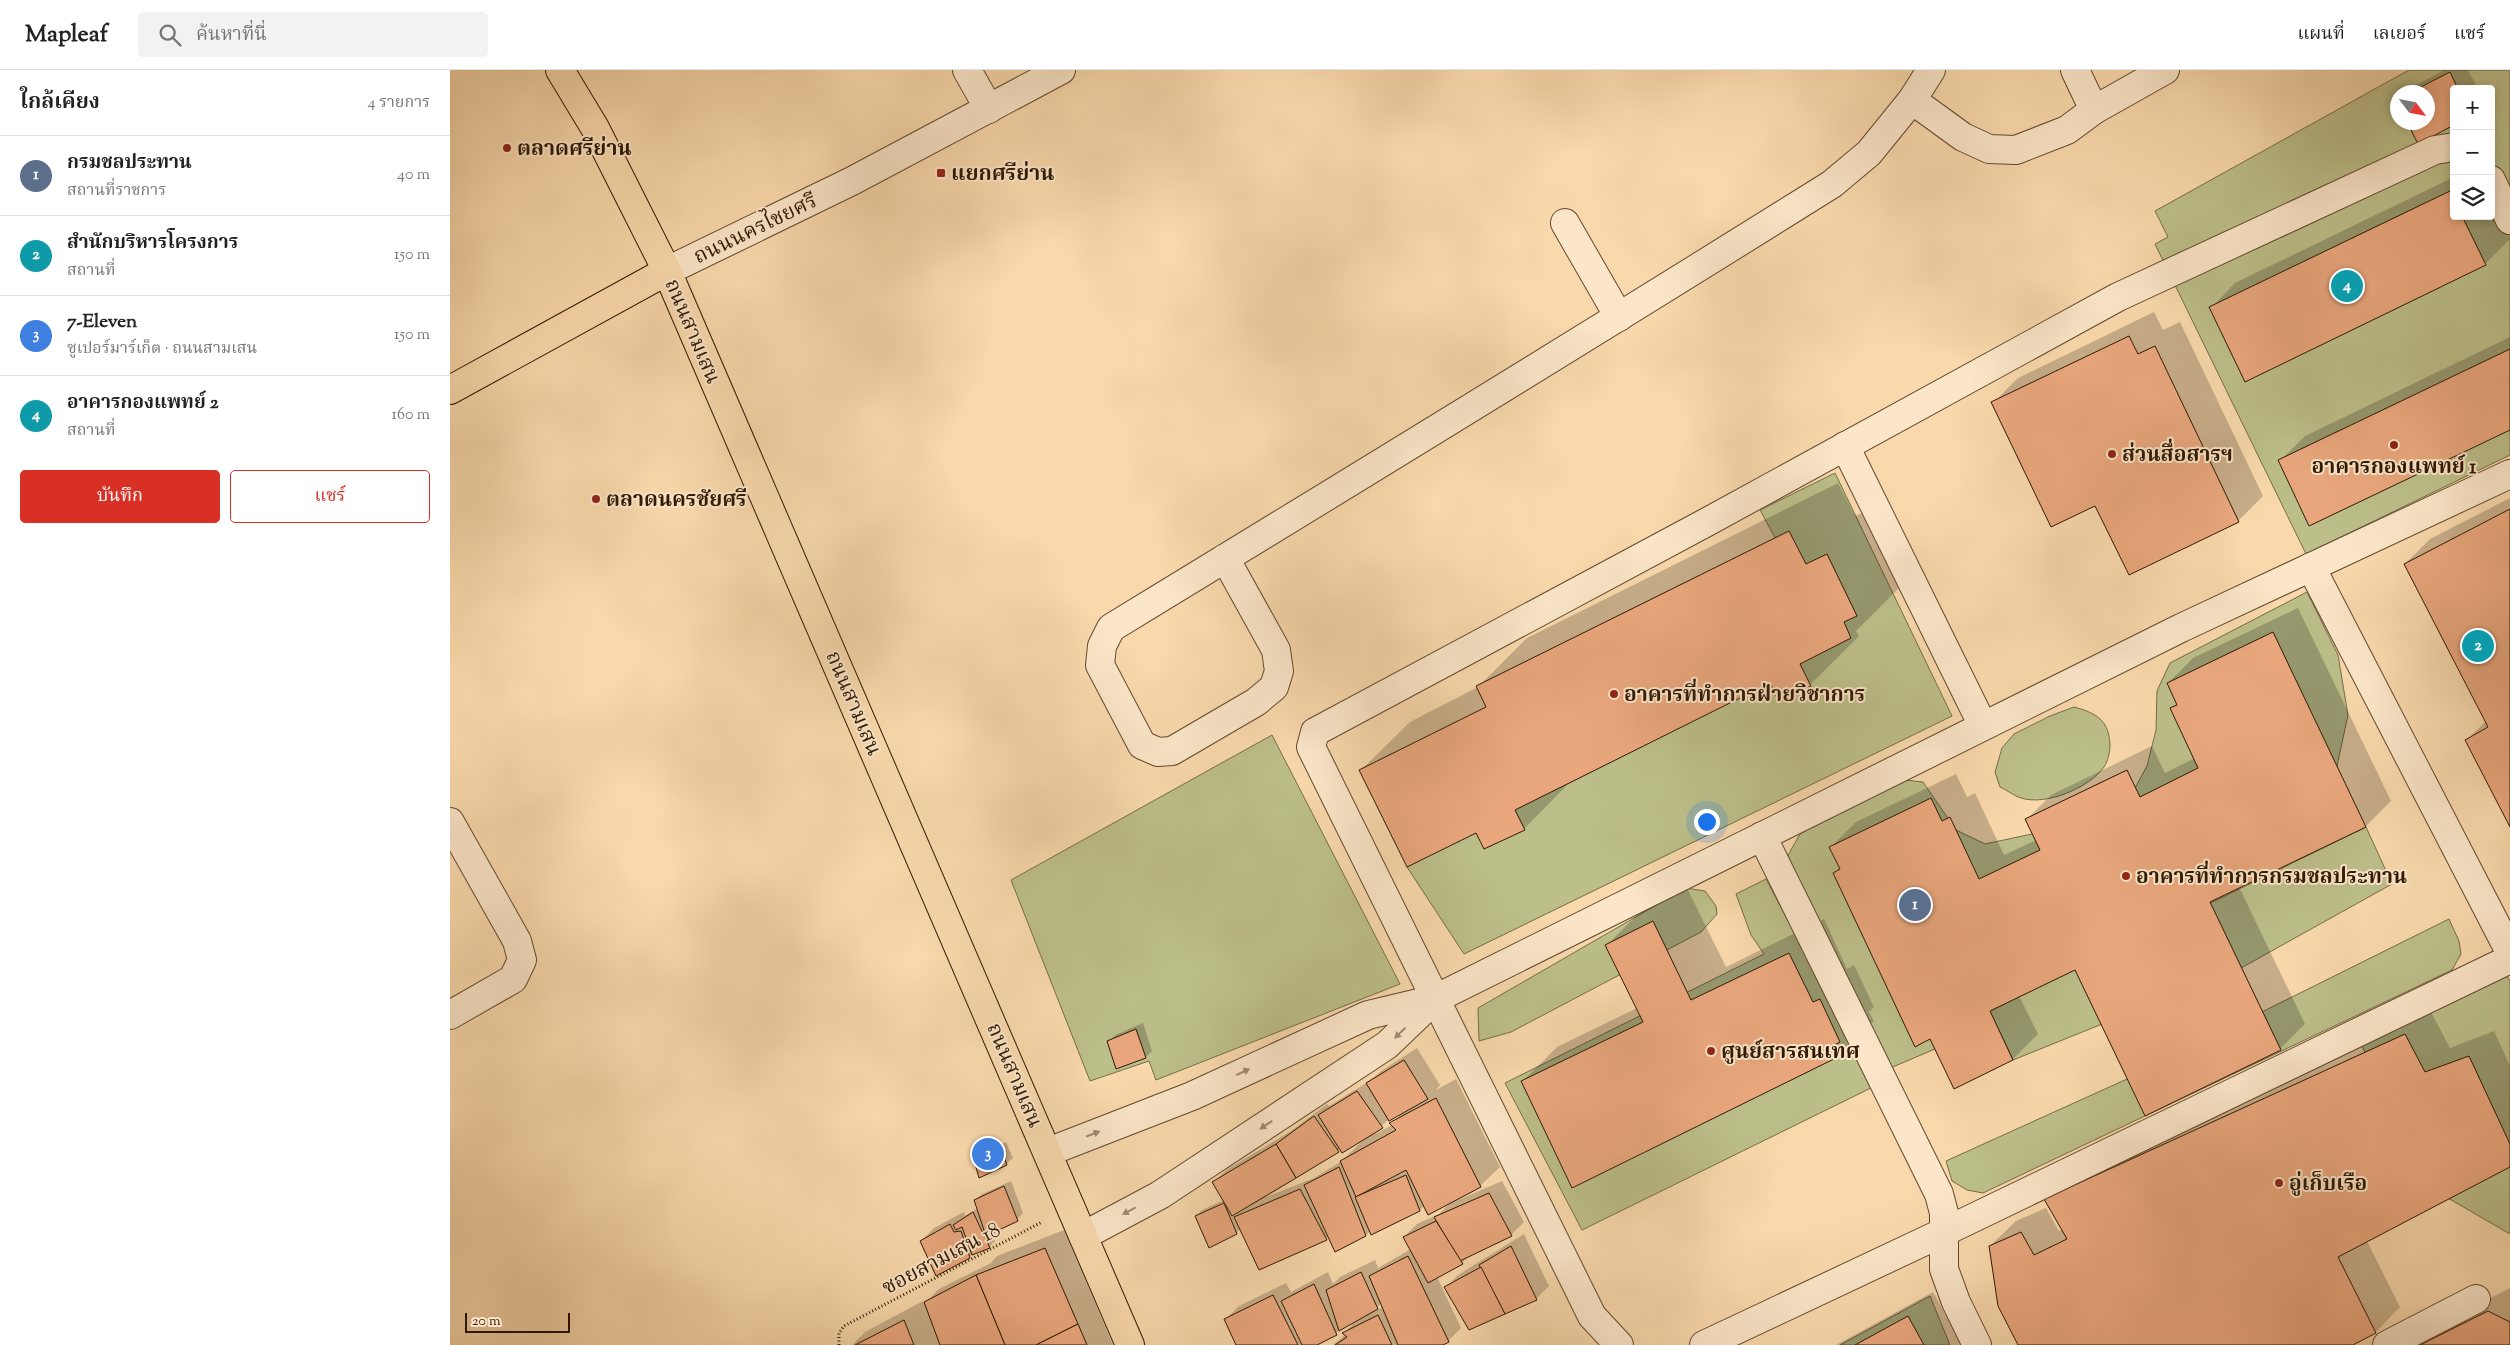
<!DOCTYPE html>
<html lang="th">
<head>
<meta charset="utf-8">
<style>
	body { margin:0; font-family:"Sorts Mill Goudy","Noto Serif Thai",serif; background:#f2f2f2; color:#222 }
	.controls { position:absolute; right:15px; top:15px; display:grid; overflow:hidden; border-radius:5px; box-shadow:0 2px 8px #0003 }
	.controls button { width:45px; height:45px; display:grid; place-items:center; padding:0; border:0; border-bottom:1px solid #e0e0e0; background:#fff; color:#222; font:25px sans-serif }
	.compass { position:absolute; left:1940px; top:15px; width:45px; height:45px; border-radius:50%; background:#fff; box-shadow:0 2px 8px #0003; rotate:122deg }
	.scale { position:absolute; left:15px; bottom:12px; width:105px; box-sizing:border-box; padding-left:5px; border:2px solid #2f1804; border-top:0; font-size:14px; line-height:18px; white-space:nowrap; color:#2f1804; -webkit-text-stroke:4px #fbe6c9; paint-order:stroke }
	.you { position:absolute; left:1256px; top:751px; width:18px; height:18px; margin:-12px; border:4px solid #fff; border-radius:50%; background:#1a73e8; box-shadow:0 0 0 8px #1a73e833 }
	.badge { display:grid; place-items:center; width:32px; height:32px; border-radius:50%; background:#d93025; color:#fff; font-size:16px; font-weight:700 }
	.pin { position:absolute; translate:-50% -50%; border:2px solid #fff; box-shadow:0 1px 5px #0006 }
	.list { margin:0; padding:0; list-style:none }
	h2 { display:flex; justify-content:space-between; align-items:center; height:65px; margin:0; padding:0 20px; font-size:21px }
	h2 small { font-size:16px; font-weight:400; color:#767676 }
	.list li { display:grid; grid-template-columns:32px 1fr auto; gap:15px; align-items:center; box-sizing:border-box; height:80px; padding:0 20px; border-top:1px solid #e0e0e0 }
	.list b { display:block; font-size:19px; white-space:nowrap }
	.list p { margin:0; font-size:16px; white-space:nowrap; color:#767676 }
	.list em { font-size:16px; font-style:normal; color:#767676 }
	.actions { display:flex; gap:10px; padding:15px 20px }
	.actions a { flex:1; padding:11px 0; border:1px solid #d93025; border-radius:5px; text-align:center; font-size:18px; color:#d93025 }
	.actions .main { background:#d93025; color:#fff }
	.icon { flex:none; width:28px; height:28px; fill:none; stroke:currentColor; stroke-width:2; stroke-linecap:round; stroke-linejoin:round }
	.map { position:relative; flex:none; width:2060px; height:1275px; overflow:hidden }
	header { display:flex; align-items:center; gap:30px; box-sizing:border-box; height:70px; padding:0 25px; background:#fff; border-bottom:1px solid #e0e0e0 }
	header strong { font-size:24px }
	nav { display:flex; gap:28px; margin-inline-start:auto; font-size:18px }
	.search { width:350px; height:45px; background:#f2f2f2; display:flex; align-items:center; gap:12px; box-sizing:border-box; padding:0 18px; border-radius:5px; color:#767676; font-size:19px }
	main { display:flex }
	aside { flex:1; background:#fff }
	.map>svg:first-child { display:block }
	.green { fill:#bcbf8a; stroke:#766c47; fill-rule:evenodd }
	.shadow { fill:#0003; fill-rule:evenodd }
	.building { fill:#eaa77d; stroke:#2f1804 }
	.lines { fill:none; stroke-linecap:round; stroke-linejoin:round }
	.minor-casing { stroke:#62482e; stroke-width:30 }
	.major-casing { stroke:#2f1804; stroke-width:30 }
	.path { stroke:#2f1804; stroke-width:3; stroke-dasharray:1 2.5; stroke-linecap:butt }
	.minor { stroke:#fbe6c9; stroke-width:28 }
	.major { stroke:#f9d9ac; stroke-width:28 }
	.oneway { fill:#9f8970 }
	.poi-dot { fill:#8f2418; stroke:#fbe6c9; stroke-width:2 }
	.labels { text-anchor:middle; stroke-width:4; stroke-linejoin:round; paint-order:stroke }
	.poi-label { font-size:21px; font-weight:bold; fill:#2f1804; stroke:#fbe6c9; text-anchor:start }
	.street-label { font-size:21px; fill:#2f1804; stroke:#fbe6c9 }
</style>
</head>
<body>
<header>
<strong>Mapleaf</strong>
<div class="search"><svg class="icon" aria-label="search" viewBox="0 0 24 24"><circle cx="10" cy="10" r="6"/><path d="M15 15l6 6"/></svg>ค้นหาที่นี่</div>
<nav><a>แผนที่</a><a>เลเยอร์</a><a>แชร์</a></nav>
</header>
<main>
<aside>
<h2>ใกล้เคียง<small>4 รายการ</small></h2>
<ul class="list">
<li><span class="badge" style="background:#5c6f8a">1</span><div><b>กรมชลประทาน</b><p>สถานที่ราชการ</p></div><em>40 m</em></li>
<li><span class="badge" style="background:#0f9aa8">2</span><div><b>สำนักบริหารโครงการ</b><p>สถานที่</p></div><em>150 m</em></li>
<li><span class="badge" style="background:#3f7fe0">3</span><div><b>7-Eleven</b><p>ซูเปอร์มาร์เก็ต · ถนนสามเสน</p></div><em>150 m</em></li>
<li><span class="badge" style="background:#0f9aa8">4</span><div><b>อาคารกองแพทย์ 2</b><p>สถานที่</p></div><em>160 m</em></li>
</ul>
<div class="actions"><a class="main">บันทึก</a><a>แชร์</a></div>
</aside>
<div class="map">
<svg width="2060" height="1275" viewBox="0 0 2060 1275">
	<rect width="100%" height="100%" fill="#f9d9ac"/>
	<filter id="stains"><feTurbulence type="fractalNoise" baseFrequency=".004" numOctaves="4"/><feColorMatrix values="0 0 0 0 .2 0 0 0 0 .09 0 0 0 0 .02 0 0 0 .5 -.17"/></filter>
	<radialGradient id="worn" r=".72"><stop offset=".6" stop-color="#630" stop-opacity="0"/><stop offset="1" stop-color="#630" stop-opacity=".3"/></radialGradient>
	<g class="green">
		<path d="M1959,0H2060V385L1856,484L1705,174L1718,167L1705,141ZM2004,19H2041V146H2004ZM1948,22H1978V52H1948Z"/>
		<polygon points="1385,403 1502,646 1014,884 957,797 1376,562 1310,440"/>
		<polygon points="1857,522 1888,585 1898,645 1887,696 1813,690 1485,979 1438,999 1337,787 1350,764 1380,746 1455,710 1473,712 1506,760 1535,774 1582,764 1685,718 1697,696 1706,660 1707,621 1720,593"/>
		<path d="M1624,637C1646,643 1659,650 1660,675C1660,682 1658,691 1654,697C1639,718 1596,736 1571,728C1564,726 1557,720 1550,717L1545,702L1552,678L1564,664L1600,646Z"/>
		<polygon points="822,665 950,914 706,1010 699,991 640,1011 561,810"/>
		<polygon points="1916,757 1942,814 1791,898 1563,990 1540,941"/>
		<polygon points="1316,809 1425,1016 1132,1160 1055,1013 1314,884 1301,865 1286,824"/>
		<polygon points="1236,818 1255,821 1266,836 1267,844 1251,862 1061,962 1029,971 1028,938"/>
		<polygon points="1999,849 2009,871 2011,884 2002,900 1533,1123 1517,1120 1502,1111 1496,1091 1677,1009"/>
		<polygon points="2057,906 2060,911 2060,1164 1979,1117 1911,974"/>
		<polygon points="1480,1226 1500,1275 1390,1275"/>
	</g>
	<g class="shadow">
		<polygon points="1994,0 2018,0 2028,19 2004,19 2004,54 1978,52 1978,22 1955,22 1960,18"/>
		<polygon points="2004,107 2004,146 2041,146 2041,130 2060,169 2035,194 1761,238 1785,213"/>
		<polygon points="1704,242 1713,260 1730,252 1813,426 1788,451 1679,503 1646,434 1543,333 1568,308"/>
		<polygon points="2060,267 2060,358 1830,391 1855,366"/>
		<polygon points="1388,413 1405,446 1426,436 1456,496 1444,507 1449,518 1406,561 1409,566 1360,615 1320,612 1123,709 1074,759 1026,761 911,700 960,652 1028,617 1077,568"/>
		<polygon points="2060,428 2060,755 2017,670 2036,651 1955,494 1980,469"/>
		<polygon points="1848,538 1941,731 1916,756 1789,817 1855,954 1830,979 1626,898 1569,926 1588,964 1563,989 1505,1017 1481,968 1384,803 1390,797 1381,777 1406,752 1506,704 1517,727 1525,723 1554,785 1586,770 1577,749 1601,725 1702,676 1715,703 1745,688 1721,639 1727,633 1718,613 1743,588"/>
		<polygon points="1237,818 1276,897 1374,849 1397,899 1404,895 1424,937 1419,942 1424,951 1389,985 1073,1011 1107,977 1187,938 1157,875 1191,841"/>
		<polygon points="1980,940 2000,978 2044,961 2060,996 2060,1096 1917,1171 1950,1237 1926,1262 1900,1275 1569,1275 1540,1176 1566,1151 1596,1138 1609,1161 1613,1159 1595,1129 1620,1105"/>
		<polygon points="693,953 702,981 696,987 667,997 659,972 665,965"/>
		<path d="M967,978L990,1015L986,1020L1006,1009L1050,1097L1030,1116L1007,1128L1008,1130L1052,1111L1074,1152L1061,1165L1020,1185L1012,1193L987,1207L1011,1258L998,1271L990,1275H883L896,1264L894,1263L906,1251L865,1275H787L776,1249L789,1236L836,1213L841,1222L878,1202L883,1214L890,1207L925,1190L928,1198L961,1179L954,1167L967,1154L989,1144L1001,1132L975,1135L970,1140L920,1161L916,1165L879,1166L876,1169L791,1158L786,1163L746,1146L752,1140L774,1130L764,1112L776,1100L841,1061L877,1034L879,1036L921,1010L931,1001ZM951,1044L942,1055L925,1064L924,1062L941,1048ZM912,1071L892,1091L864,1108L816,1127L891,1079ZM932,1233L933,1237L923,1242V1241Z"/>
		<polygon points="556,1072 563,1088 556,1094 525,1091 531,1085"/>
		<polygon points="561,1111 573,1143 567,1150 541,1162 545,1171 539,1177 519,1187 471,1171 484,1158 514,1142 515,1146 528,1138 525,1130 532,1124"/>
		<polygon points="614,1160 663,1275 402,1275 415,1262 473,1231 474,1234 489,1219 541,1193 547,1186"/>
		<polygon points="1074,1164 1099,1216 1086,1229 995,1218 1008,1205"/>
		<polygon points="2060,1218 2060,1275 1948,1275"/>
		<polygon points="1483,1222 1513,1275 1386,1275"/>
	</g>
	<g class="building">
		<polygon points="2000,2 2008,19 2004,19 2004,55 1968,74 1957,52 1978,52 1978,22 1961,22"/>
		<polygon points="2000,121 2004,129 2004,146 2012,146 2036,195 1795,312 1759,237"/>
		<polygon points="1679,266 1688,284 1705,276 1789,452 1679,505 1645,436 1601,457 1541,332"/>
		<polygon points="2060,279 2060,360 1859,456 1828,390"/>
		<polygon points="2060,439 2060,757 2015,670 2038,657 1954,494"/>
		<polygon points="1339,461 1356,494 1377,484 1407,546 1394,552 1401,568 1350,594 1361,616 1329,632 1320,613 1065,740 1075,760 1034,779 1026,763 957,797 909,700 1036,637 1026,616"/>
		<polygon points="1823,562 1916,757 1760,832 1831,980 1695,1046 1625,900 1540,941 1563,990 1504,1019 1480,969 1465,977 1383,803 1390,799 1379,777 1481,728 1492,751 1500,747 1529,809 1590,780 1575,749 1677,700 1690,727 1748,698 1720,638 1727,635 1717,613"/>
		<polygon points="1203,851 1241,930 1339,883 1363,932 1370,929 1390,972 1384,975 1390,986 1122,1118 1071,1011 1193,952 1155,875"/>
		<polygon points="686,959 696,988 666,999 657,971"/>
		<polygon points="1955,964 1975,1002 2019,986 2060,1074 2060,1097 1888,1187 1926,1263 1903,1275 1568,1275 1548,1236 1539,1176 1571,1162 1584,1185 1617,1169 1594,1129"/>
		<polygon points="954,990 978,1029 939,1051 916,1013"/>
		<polygon points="907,1021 933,1058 892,1083 868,1045"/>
		<polygon points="986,1028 1031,1117 978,1145 956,1100 906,1127 890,1091 946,1060 939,1053"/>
		<polygon points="864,1046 889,1082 846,1108 826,1074"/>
		<polygon points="826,1074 846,1108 782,1146 762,1112"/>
		<polygon points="550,1077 557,1095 529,1108 524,1090"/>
		<polygon points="889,1097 916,1166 885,1182 854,1115"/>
		<polygon points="956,1105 970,1141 921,1165 905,1127"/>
		<polygon points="554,1116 568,1151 536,1166 524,1130"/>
		<polygon points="850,1119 877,1170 809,1200 784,1147"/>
		<polygon points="1039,1123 1062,1166 1010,1191 984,1147"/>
		<polygon points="774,1133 787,1164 759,1178 745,1146"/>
		<polygon points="523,1142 540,1178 522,1185 512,1157 506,1160 503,1155"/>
		<polygon points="986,1151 1013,1194 978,1213 953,1167"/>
		<polygon points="500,1154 504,1162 511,1161 520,1188 486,1206 470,1171"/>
		<polygon points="1061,1176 1087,1230 1055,1244 1029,1195"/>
		<polygon points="595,1178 628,1254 586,1275 555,1275 526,1205"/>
		<polygon points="958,1186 999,1272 993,1275 948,1275 919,1206"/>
		<polygon points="1031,1197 1055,1244 1019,1260 994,1217"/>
		<polygon points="911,1202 928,1239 889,1261 876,1220"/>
		<polygon points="526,1205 555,1275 490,1275 474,1232"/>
		<polygon points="864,1214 887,1265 867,1275 852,1275 831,1231"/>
		<polygon points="823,1225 848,1275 786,1275 774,1249"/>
		<polygon points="2038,1241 2060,1252 2060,1275 1970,1275"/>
		<polygon points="928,1245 942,1275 885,1275 897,1267 892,1263"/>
		<polygon points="1458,1246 1474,1275 1405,1275"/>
		<polygon points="454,1250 464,1275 405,1275"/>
		<polygon points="628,1254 637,1275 586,1275"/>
	</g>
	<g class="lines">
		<defs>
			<g id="minor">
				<polyline points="517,0 539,39"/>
				<polyline points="1625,0 1644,40"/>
				<polyline points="1462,30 1513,67 1539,79 1566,80 1617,60 1644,40 1715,0"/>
				<polyline points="2041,110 2060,150"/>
				<polyline points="1115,153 1169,247"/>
				<polyline points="217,201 402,111 611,0"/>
				<polyline points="1395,376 1533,656"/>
				<path d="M775,488L826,580L829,601L824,617L806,632L722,681L708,682L692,675L650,595L652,576L661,558C902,411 1143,264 1382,114L1419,83L1462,30L1481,0"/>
				<polyline points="1861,497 2060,882"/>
				<polyline points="0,752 67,871 72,890 63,909 0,945"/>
				<polyline points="1312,766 1489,1124 1494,1143 1494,1199 1506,1232 1527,1275"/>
				<polyline points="598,1082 742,1026 918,945 985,929 1731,558 2060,404"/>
				<polyline points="633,1166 710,1125 937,975 984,930"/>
				<polyline points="1169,1275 1142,1246 861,677 865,662 1257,452 1668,227 1985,80 2004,77"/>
				<polyline points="1254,1275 1494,1162 2060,889"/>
				<polyline points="1937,1275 2026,1229"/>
			</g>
			<g id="major">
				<polyline points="110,0 145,58 217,201 680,1275"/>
				<polyline points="0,320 217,201"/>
			</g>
		</defs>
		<use href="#minor" class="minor-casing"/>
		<use href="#major" class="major-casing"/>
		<polyline class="path" points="389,1275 389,1263 394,1256 592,1152"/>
		<use href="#minor" class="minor"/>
		<use href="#major" class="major"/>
	</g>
	<defs><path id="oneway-solid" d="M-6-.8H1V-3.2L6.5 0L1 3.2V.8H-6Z" transform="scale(1.25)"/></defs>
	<g class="oneway">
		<use href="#oneway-solid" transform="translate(950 963) rotate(136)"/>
		<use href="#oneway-solid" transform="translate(793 1002) rotate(-25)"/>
		<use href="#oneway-solid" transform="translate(816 1055) rotate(147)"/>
		<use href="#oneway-solid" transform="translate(643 1064) rotate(-21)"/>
		<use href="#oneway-solid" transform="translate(679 1141) rotate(152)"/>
	</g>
	<g class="poi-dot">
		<circle cx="57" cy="78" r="5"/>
		<rect x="486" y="98" width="10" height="10" rx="2.5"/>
		<circle cx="1944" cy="375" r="5"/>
		<circle cx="1662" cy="384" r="5"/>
		<circle cx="146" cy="429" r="5"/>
		<circle cx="1164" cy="624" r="5"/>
		<circle cx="1676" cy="806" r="5"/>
		<circle cx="1261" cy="981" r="5"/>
		<circle cx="1829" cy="1113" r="5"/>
	</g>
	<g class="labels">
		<g class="poi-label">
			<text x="67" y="85">ตลาดศรีย่าน</text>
			<text x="501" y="110">แยกศรีย่าน</text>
			<text x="1672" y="391">ส่วนสื่อสารฯ</text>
			<text x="1944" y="403" text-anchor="middle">อาคารกองแพทย์ 1</text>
			<text x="156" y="436">ตลาดนครชัยศรี</text>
			<text x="1174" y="631">อาคารที่ทำการฝ่ายวิชาการ</text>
			<text x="1686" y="813">อาคารที่ทำการกรมชลประทาน</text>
			<text x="1271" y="988">ศูนย์สารสนเทศ</text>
			<text x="1839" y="1120">อู่เก็บเรือ</text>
		</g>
		<g class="street-label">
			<text transform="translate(305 158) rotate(-26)" y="7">ถนนนครไชยศรี</text>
			<text transform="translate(243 261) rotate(67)" y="7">ถนนสามเสน</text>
			<text transform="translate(404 633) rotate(67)" y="7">ถนนสามเสน</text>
			<text transform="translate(565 1005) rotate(67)" y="7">ถนนสามเสน</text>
			<text transform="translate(491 1188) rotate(-28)" y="7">ซอยสามเสน 18</text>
		</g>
	</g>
	<rect width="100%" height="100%" filter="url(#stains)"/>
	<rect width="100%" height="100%" fill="url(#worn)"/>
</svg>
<div class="controls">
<button>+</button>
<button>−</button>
<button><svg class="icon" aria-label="layers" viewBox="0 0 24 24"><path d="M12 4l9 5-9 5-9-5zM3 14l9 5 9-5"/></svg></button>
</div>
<svg class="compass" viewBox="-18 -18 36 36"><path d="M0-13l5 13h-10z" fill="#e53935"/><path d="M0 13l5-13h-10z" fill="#767676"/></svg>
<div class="scale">20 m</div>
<div class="you"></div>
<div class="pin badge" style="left:1465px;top:835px;background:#5c6f8a">1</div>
<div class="pin badge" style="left:2028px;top:576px;background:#0f9aa8">2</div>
<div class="pin badge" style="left:538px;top:1084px;background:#3f7fe0">3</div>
<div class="pin badge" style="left:1897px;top:216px;background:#0f9aa8">4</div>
</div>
</main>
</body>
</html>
